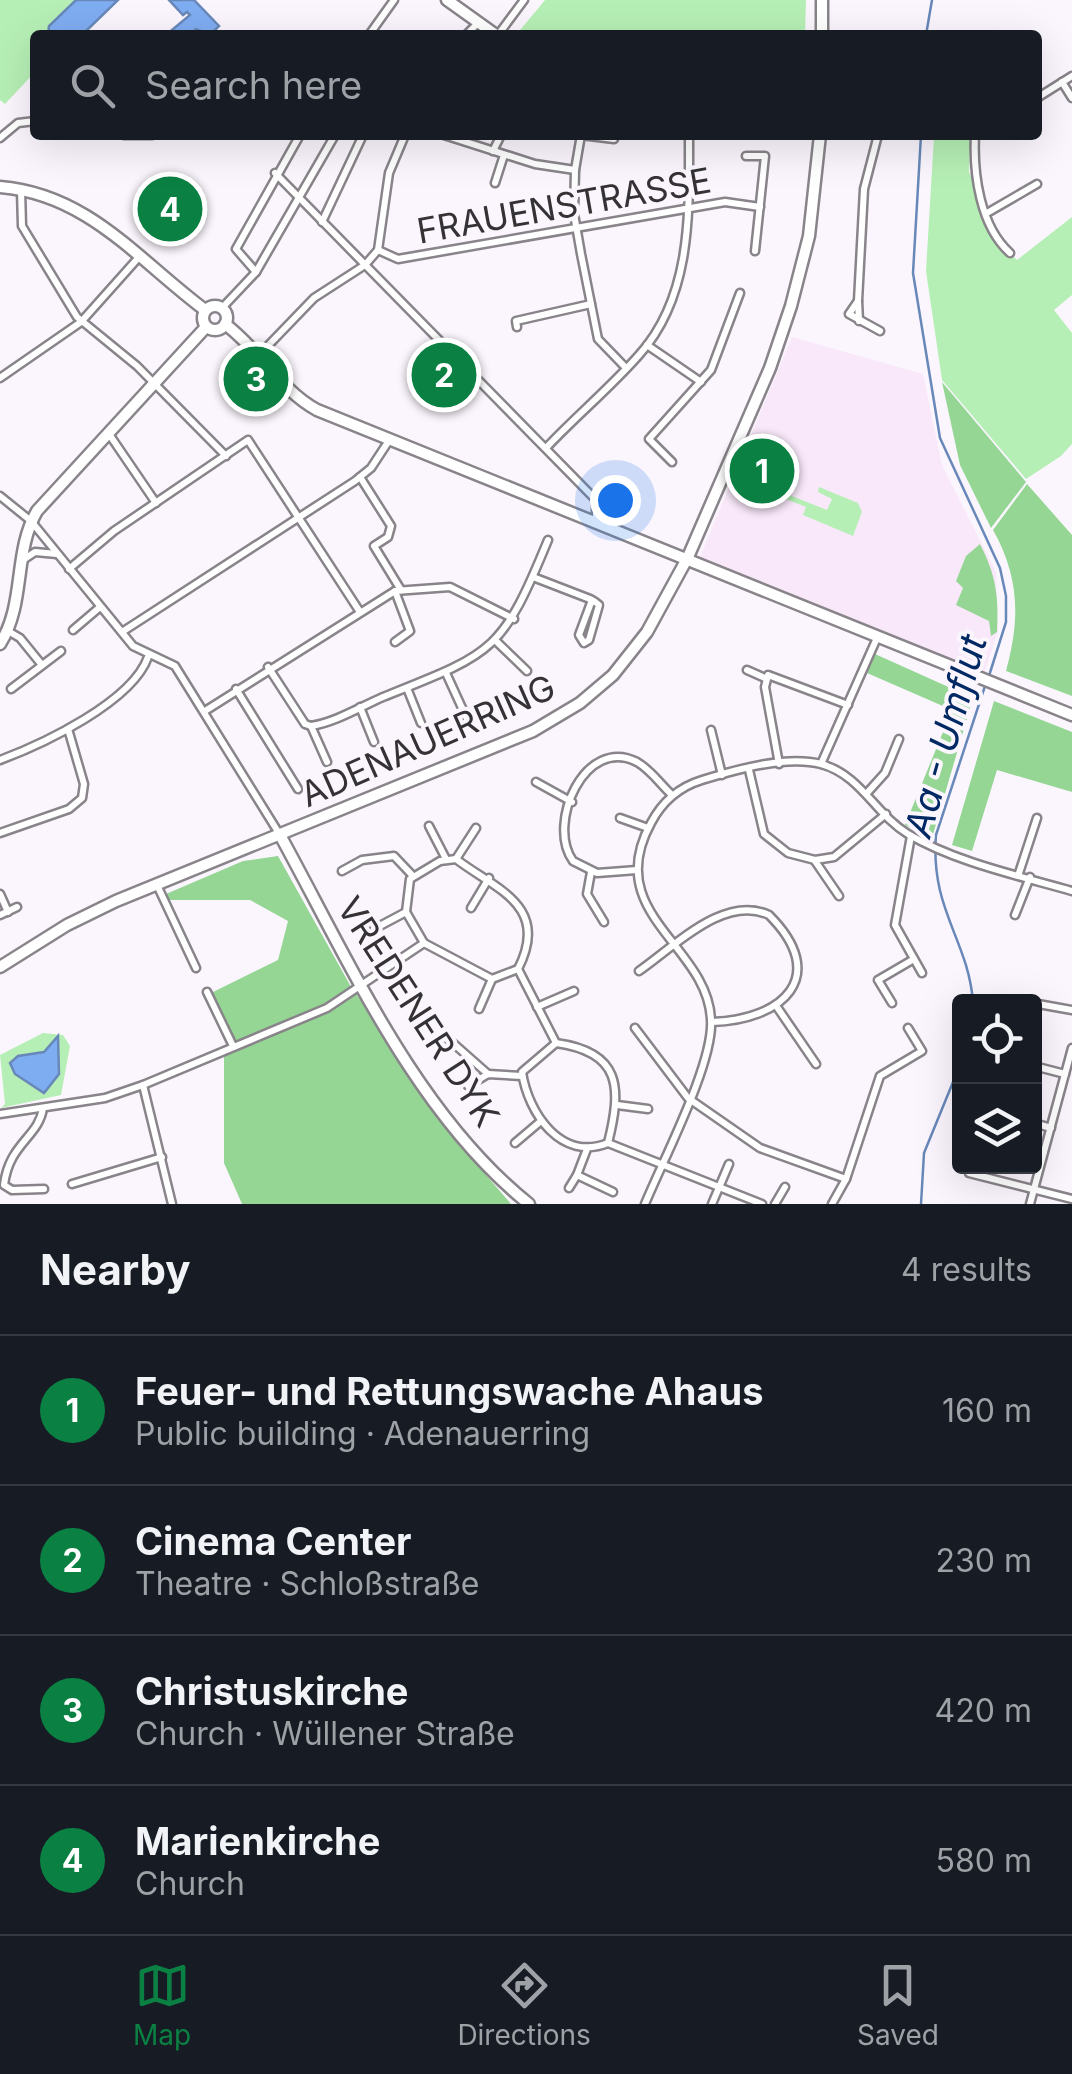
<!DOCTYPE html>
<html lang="en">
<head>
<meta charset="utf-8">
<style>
	body { margin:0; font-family:Inter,sans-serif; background:#242831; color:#f1f3f6 }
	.controls { position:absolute; right:30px; bottom:30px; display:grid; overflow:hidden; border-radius:10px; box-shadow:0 10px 40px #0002 }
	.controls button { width:90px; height:90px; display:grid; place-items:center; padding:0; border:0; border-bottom:2px solid #363941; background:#171b24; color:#f1f3f6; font:50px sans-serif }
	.you { position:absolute; left:615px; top:500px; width:35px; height:35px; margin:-25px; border:8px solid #fff; border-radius:50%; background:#1a73e8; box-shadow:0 0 0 15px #1a73e833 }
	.badge { display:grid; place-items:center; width:65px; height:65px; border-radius:50%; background:#0b8043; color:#fff; font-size:32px; font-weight:700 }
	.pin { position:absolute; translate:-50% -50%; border:5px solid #fff; box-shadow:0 2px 10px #0006 }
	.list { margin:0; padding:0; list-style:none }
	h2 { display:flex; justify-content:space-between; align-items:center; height:130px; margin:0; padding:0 40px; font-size:42px }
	h2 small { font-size:32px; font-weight:400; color:#9ea1a6 }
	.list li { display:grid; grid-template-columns:65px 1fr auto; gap:30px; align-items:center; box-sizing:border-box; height:150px; padding:0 40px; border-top:2px solid #363941 }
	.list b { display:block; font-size:38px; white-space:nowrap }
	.list p { margin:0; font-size:32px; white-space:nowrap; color:#9ea1a6 }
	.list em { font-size:32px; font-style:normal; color:#9ea1a6 }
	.icon { flex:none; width:55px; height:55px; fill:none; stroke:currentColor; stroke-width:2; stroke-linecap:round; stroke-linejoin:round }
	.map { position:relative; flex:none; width:1072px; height:1204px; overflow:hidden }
	.search { position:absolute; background:#171b24; box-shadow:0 10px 40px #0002; left:30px; right:30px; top:30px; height:110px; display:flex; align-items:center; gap:25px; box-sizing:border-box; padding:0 35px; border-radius:10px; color:#9ea1a6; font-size:38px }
	.sheet { height:730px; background:#171b24 }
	nav { display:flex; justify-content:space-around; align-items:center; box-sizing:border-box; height:140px; border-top:2px solid #363941; background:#171b24; font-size:28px; color:#9ea1a6 }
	nav a { display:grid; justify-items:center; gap:5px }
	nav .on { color:#0b8043 }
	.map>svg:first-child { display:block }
	.industrial { fill:#f9e8fa }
	.green { fill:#b6efb5 }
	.forest { fill:#95d695 }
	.water { fill:#7fadf2; stroke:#6888b9; stroke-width:2.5 }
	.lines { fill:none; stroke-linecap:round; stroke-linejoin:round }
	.stream { stroke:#6888b9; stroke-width:2.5 }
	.street-casing { stroke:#88848a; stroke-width:11 }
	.secondary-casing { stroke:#88848a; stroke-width:15 }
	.street { stroke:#fff; stroke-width:6 }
	.secondary { stroke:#fff; stroke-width:10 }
	.labels { text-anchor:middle; stroke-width:8; stroke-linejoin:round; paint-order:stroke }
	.street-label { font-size:35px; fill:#343235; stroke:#fbf6fd }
	.water-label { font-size:38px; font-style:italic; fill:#002863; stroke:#fbf6fd }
</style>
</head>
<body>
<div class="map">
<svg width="1072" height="1204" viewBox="0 0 1072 1204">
	<rect width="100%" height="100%" fill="#fbf6fd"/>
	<polygon class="industrial" points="792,337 923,374 942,465 996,572 998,632 984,673 699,559"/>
	<g class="green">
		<polygon points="0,0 76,0 49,26 48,35 35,35 35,72 5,104 0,100"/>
		<polygon points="545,0 806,0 805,35 516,35"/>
		<polygon points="970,135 969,172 985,210 986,229 1017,260 1072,217 1072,295 1054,310 1072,333 1072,444 1061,456 1026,479 942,380 926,271 934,136"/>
		<polygon points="751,480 827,510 832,499 818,492 819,487 858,503 862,512 853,536 803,515 806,507 750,485"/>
		<polygon points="43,1033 63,1035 70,1046 61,1095 1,1108 5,1104 0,1055"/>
	</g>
	<g class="forest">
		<polygon points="942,382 1026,482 991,528 960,465"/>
		<path d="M1027,484L1072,535V696L1006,671C1020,620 1020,578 993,530Z"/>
		<path d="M980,544C996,575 999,597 997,632L991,636L989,621L956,605L963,588L956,581L966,556Z"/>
		<polygon points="875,654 973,698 932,838 905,825 952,710 867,673"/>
		<polygon points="994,701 1072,732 1072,792 997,770 972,851 952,845"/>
		<polygon points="278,856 350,985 460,1145 511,1204 242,1204 224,1163 224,1057 229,1042 211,993 278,960 288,921 250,900 169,900 166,894 243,861"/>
	</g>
	<g class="water">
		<polygon points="76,0 118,0 83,34 48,35 49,26"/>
		<polygon points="169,0 194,0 219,26 210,35 196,29 190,35 166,35 190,15 187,12 183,15"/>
		<polygon points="58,1036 59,1074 44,1093 15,1074 10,1063 18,1056 44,1052"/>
	</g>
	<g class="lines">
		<g class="stream">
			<polyline points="926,35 932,0"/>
			<polyline points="921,135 913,273 940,438 1000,568 1006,596 1006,622 988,679"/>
			<path d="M973,1002C968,939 930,910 936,835L985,686"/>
			<polyline points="921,1204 924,1153 960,1065"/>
		</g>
		<defs>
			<g id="street">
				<polyline points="369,35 394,0"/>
				<polyline points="466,35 478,23"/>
				<polyline points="498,35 524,0"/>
				<polyline points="1062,82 1072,98"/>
				<polyline points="1037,98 1072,76"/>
				<polyline points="124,135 152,135"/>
				<polyline points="444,135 535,164 575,170"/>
				<polyline points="581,135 575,170 574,214 581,254 598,339 626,368"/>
				<polyline points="581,135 614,139"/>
				<polyline points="878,135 864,189 858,301 849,314 880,331"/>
				<path d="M975,135C973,174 980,226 1010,253"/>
				<polyline points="0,138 18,123 35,121"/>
				<polyline points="493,151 501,135"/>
				<polyline points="746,156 765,156 755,251"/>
				<polyline points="275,173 596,500 596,522"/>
				<polyline points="495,183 504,155"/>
				<polyline points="21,190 22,226 77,317 137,366 226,456"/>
				<polyline points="987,213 1037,184"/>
				<polyline points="322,222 363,135"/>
				<polyline points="378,250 398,259 725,202 760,207"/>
				<polyline points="256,272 236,249 300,135"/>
				<polyline points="858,301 859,321"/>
				<polyline points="222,308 256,272 335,135"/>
				<polyline points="517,327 516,321 591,304"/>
				<polyline points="647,345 701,382"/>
				<polyline points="260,354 314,298 365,265 378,250 389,173 405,135"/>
				<polyline points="0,378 81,322 139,257"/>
				<polyline points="109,434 156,503"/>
				<path d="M546,448C576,416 610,388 639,355C693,295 689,210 689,135"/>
				<polyline points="672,462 649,439 711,370 740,293"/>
				<polyline points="360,477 391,526 388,537 374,546 401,590"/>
				<polyline points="0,496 31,521 133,646 175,666 280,835"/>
				<polyline points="23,560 35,552 57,554"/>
				<polyline points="69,569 114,531 248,440 360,612"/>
				<path d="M533,577L590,599C594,601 596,602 599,605L589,640L584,643L579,635L592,600"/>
				<polyline points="395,591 410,631 395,642"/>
				<polyline points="73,630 100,607"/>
				<polyline points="8,631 20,638 42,665"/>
				<polyline points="122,632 355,481 371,468 390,439"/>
				<polyline points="496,641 527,671"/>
				<path d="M268,667L305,724L311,726C336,722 360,707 383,697C494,653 502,652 548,540"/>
				<polyline points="747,670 765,678"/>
				<polyline points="446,673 468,721"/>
				<polyline points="407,688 421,723"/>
				<polyline points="11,689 61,651"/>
				<polyline points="236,689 298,789"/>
				<polyline points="360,707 374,742"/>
				<polyline points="205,711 395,591 450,587 514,619"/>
				<polyline points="466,715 485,707"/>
				<polyline points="311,726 327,762"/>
				<polyline points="711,730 722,775"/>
				<path d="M0,760C43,744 132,702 148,657"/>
				<polyline points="779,764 765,687 768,675 848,705"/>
				<polyline points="821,764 877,638"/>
				<polyline points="749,770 764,834 788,853 815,860 834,857 886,814"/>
				<polyline points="536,782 572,802"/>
				<polyline points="867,793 885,773 899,739"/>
				<polyline points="620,818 648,828"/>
				<polyline points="429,826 446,859"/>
				<path d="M476,828L456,859C495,889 551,905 518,969L556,1043C621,1052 622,1087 608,1143"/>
				<polyline points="0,833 69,809 82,798 84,784 68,729"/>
				<polyline points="911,836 895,925 922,973"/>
				<polyline points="815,861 839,896"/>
				<path d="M637,870L597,873L573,861C546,824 585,735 637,762C651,770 661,785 672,795"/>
				<polyline points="342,871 362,860 394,856 412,875"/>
				<polyline points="591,872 587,894 604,922"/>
				<polyline points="1019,873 1037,818"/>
				<polyline points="157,885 196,968"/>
				<polyline points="0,894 8,912"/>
				<polyline points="471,908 489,878"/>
				<polyline points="0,915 17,907"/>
				<polyline points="1015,915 1030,877"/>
				<polyline points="374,929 406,912"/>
				<polyline points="424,943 492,979 518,969"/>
				<path d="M639,971C674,947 724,894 769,915C831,977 782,1020 712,1022"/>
				<polyline points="207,992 233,1046"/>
				<polyline points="1027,1002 1072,1010"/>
				<polyline points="892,1003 878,980 914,959"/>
				<polyline points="537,1007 574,991"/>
				<polyline points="777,1007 816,1064"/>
				<polyline points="479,1009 492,979"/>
				<polyline points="635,1028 688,1098 760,1148 846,1179"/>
				<polyline points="445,1036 488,1074"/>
				<path d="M556,1043L522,1072C528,1113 561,1162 608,1143L762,1204"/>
				<polyline points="1034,1066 1065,1074"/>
				<polyline points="143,1085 172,1204"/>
				<polyline points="468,1086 488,1074 522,1076"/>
				<polyline points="617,1105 648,1109"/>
				<path d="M43,1108C39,1137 9,1143 4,1185L12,1190L44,1189"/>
				<polyline points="0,1114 105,1098 143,1085 327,1008 424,943 406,912 410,879 440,861 456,859"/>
				<polyline points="1034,1123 1051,1128"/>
				<polyline points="515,1143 541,1121"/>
				<polyline points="587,1149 577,1175 613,1192"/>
				<polyline points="971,1166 969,1173 1072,1199"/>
				<polyline points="72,1184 162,1157"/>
				<polyline points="569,1188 577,1175"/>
				<path d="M645,1204C663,1160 714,1063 711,1020C708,945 601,914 651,823C662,802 679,787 702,780C735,770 786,755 821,764C861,775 875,814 908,834C955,862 1020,876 1072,891"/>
				<polyline points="712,1204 729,1164"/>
				<polyline points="775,1204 785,1187"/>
				<polyline points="832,1204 846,1179 880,1076 922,1051 908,1028"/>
				<polyline points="1030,1204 1072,1048"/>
			</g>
			<g id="secondary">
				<polyline points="447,0 496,35"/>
				<polyline points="822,35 822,0"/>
				<path d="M0,187C88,194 138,260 205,310"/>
				<circle cx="215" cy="318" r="12"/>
				<path d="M225,324C260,350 279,389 317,410L1072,715"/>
				<path d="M0,644C26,603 13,552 37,511L206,327"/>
				<path d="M280,835C348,959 416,1114 529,1204"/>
				<polyline points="0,967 67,925 116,901 533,731 580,703 613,675 647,632 688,557 770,368 791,306 809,236 820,135"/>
			</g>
		</defs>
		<use href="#street" class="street-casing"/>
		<use href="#secondary" class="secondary-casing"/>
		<use href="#street" class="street"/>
		<use href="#secondary" class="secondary"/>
	</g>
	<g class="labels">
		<g class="street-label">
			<text transform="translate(564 206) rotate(-10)" y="12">FRAUENSTRASSE</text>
			<text transform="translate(428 741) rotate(-24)" y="12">ADENAUERRING</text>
			<text transform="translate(418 1012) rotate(57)" y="12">VREDENER DYK</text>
		</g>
		<g class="water-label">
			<text transform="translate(946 736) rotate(-74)" y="13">Aa - Umflut</text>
		</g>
	</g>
</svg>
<div class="controls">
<button><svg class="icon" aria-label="locate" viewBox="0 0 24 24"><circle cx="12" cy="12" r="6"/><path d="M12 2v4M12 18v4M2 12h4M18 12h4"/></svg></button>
<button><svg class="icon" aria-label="layers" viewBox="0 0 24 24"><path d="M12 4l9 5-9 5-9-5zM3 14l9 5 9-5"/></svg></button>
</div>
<div class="you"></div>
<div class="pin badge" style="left:762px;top:471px">1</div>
<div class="pin badge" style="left:444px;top:375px">2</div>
<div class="pin badge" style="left:256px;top:379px">3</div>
<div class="pin badge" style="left:170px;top:209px">4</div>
<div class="search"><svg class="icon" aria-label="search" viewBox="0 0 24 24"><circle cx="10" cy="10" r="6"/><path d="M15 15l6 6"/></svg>Search here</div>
</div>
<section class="sheet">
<h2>Nearby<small>4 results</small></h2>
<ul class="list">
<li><span class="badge">1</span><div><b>Feuer- und Rettungswache Ahaus</b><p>Public building · Adenauerring</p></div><em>160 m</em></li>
<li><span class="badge">2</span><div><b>Cinema Center</b><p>Theatre · Schloßstraße</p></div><em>230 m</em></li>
<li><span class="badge">3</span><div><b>Christuskirche</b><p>Church · Wüllener Straße</p></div><em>420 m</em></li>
<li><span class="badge">4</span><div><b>Marienkirche</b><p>Church</p></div><em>580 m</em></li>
</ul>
</section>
<nav>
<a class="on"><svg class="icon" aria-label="map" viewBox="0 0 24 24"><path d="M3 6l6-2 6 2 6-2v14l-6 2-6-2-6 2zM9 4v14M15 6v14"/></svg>Map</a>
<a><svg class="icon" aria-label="directions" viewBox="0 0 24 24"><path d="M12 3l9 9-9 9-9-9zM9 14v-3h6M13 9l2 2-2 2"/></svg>Directions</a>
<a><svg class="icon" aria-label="saved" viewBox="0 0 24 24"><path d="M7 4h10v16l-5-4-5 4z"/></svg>Saved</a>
</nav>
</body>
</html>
